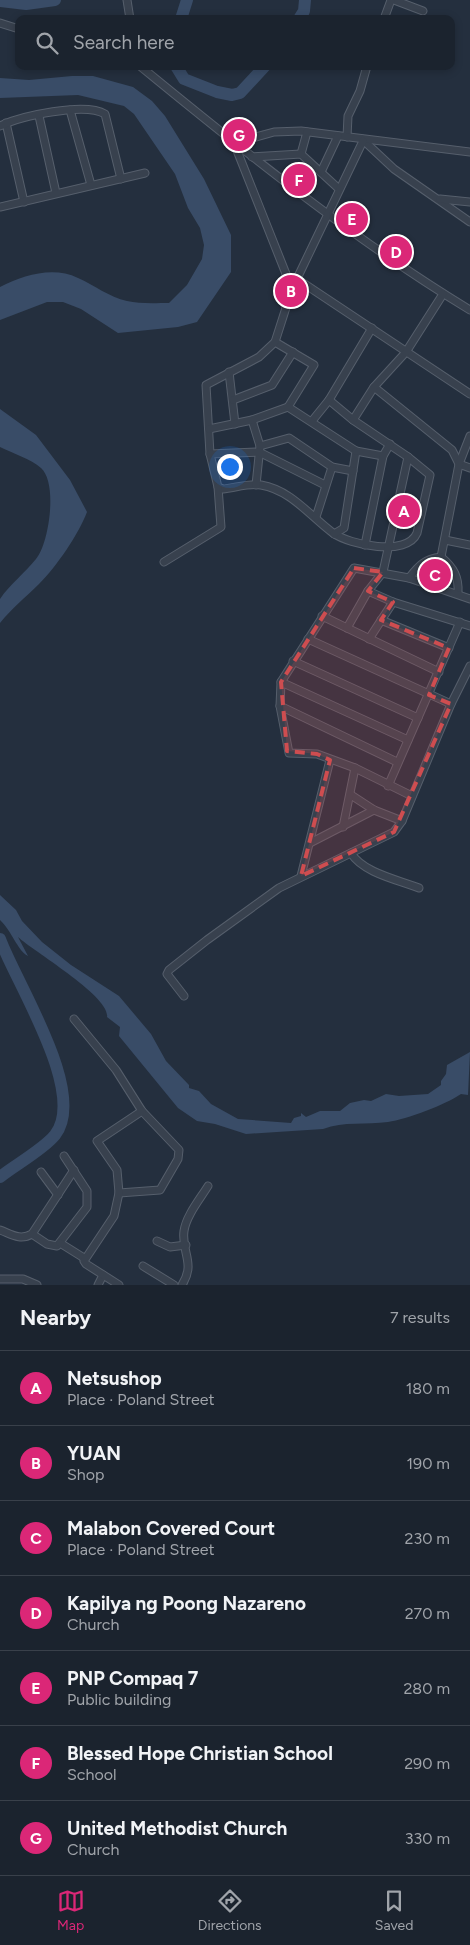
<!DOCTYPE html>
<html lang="en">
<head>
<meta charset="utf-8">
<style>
	body { margin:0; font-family:Figtree,sans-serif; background:#242b36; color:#f1f3f6 }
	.you { position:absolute; left:229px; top:466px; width:18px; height:18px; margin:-12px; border:4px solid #fff; border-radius:50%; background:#1a73e8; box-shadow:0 0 0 8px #1a73e833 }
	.badge { display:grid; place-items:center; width:32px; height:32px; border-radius:50%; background:#db2777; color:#fff; font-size:16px; font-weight:700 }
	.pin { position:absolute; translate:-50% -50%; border:2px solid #fff; box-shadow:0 1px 5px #0006 }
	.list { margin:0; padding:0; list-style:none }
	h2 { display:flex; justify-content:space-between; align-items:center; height:65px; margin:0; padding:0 20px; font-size:21px }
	h2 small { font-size:16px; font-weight:400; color:#a0a4aa }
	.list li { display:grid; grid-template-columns:32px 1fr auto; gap:15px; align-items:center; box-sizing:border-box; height:75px; padding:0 20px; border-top:1px solid #39404a }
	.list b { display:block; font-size:19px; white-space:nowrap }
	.list p { margin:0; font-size:16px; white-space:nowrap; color:#a0a4aa }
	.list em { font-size:16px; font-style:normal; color:#a0a4aa }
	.icon { flex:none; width:28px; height:28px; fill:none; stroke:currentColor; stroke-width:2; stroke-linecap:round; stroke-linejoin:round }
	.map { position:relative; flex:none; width:470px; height:1285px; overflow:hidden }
	.search { position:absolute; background:#1b232e; box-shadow:0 2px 8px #0003; left:15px; right:15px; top:15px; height:55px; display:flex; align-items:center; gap:12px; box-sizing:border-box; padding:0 18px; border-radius:10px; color:#a0a4aa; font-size:19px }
	.sheet { height:590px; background:#1b232e }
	nav { display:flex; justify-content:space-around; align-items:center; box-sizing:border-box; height:70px; border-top:1px solid #39404a; background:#1b232e; font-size:14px; color:#a0a4aa }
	nav a { display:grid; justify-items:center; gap:2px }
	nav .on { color:#db2777 }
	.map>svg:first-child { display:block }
	.water { fill:#394c67 }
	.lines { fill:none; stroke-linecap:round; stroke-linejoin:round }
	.river { stroke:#394c67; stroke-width:12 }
	.minor-casing { stroke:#565f6c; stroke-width:9 }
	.minor { stroke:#38414e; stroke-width:7 }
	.marked { fill:#ce4d50; fill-opacity:0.2; stroke:#ce4d50; stroke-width:4; stroke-dasharray:10 6; stroke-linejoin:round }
</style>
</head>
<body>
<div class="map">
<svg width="470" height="1285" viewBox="0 0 470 1285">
	<rect width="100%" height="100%" fill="#242f3e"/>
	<g class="water">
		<path d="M72,76H93L133,87L152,101L165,116L204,179L231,235V272L197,322L178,327L118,333L81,309L63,302H47L0,320V287C24,275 53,266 78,278C94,285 109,297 127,301C139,304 156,303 169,303L187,285L202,259L204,245L200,228L188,208L175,174L134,114L124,106L78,95L0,98V78L29,80Z"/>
		<path d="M0,409L36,435L70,480L87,512C78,535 57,566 39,584C26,597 12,608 0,623V599C10,584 25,573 36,559C49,544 58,483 41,468C31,459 12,453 0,447Z"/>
		<path d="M0,895L16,910L22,921L42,942L71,965L119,996L151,1034L166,1061L189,1085V1088L199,1091L211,1104L238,1119L291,1123L294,1118L301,1116V1113L306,1117L320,1111H340L350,1103L364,1100L371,1101L386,1094L399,1096L428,1094L441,1085V1081L446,1074L447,1065L470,1052L468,1095L461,1094C445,1105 407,1119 388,1122C366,1125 344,1121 323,1129L246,1134L215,1124L197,1121L178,1108L119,1036L120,1027L107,1017C111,997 33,951 18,937L28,956C17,950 12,931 0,920Z"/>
	</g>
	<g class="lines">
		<g class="river">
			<polyline points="0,1 26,4 55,0"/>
			<polyline points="181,19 187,0"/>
			<polyline points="299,19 304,11 305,0"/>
			<polyline points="176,66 184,79 217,92 232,95 240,93 265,66"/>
			<path d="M0,939C16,983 88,1093 55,1135C44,1149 15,1165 0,1177"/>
		</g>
		<defs>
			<g id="minor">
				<polyline points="127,0 130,19"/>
				<polyline points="394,0 423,11"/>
				<polyline points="384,19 391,0"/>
				<polyline points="0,23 19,29"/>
				<path d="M140,66C246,153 353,239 470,310"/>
				<polyline points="70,110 91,185"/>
				<polyline points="39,116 56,193"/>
				<polyline points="6,123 24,202"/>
				<path d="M0,126C21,116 85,102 105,114L121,179"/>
				<polyline points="347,137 348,116 360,91 367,66"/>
				<polyline points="362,139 394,169 470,222"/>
				<polyline points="234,143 274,132 301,131 470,152"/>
				<polyline points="234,143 292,289"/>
				<polyline points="301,154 307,132"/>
				<polyline points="252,157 301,154 339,189"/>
				<polyline points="321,172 338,136"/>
				<polyline points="440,199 470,202"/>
				<polyline points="0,207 145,173"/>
				<polyline points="297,279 470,394"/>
				<polyline points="275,342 314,365 288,407"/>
				<polyline points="229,372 235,424"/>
				<polyline points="374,387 452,450 459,464 470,468"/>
				<polyline points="233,400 272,385 293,352"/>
				<path d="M329,400L353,420L408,457L430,475L417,533C407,557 350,545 333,533C310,516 291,490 261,485C249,483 234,488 223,489L218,487L210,454L206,385L259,357L275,342L292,289L363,141"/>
				<polyline points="252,420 260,446 256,485"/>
				<polyline points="353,420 374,387 406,352 443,294"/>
				<polyline points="312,421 329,400 372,328"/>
				<polyline points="209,429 252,420 288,407 356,451 344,528 334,534"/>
				<polyline points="260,446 289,438 332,467 353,471"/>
				<polyline points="356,451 383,456"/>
				<polyline points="210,454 259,452 325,485"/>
				<polyline points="316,517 332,467"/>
				<polyline points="445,540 470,545"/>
				<polyline points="365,545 383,456 390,444"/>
				<polyline points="441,557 459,464 470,436"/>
				<polyline points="164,562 221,527 218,487"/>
				<path d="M409,578C419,565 425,559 441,557C454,568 459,577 458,593"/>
				<polyline points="368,591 393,602 470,626"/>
				<polyline points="322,616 439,672"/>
				<polyline points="381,620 449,648"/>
				<polyline points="347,628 368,591 383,572 408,457"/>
				<polyline points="308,639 451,704"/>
				<polyline points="369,639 393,602"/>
				<polyline points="293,661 418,718"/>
				<polyline points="281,682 408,740"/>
				<polyline points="280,706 397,762"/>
				<polyline points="388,786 460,622"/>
				<polyline points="351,795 374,810 402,821"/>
				<polyline points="412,796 355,768 317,754 289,753 280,706 281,682 354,568 409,578 470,599"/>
				<polyline points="343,827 355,768"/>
				<polyline points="310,843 374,810"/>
				<path d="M351,853C363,873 399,880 419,888"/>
				<polyline points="301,876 330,760"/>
				<polyline points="184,996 167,974 169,970 207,940 279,888 394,832 402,821 451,704 470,666"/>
				<polyline points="74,1019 116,1070 142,1111 179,1150 178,1159 160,1190 119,1193"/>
				<polyline points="41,1172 58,1195"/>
				<path d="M0,1230C11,1234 20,1241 32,1234L74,1170"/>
				<polyline points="32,1234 47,1244 57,1246 87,1207 87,1191 64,1156"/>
				<polyline points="157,1241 170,1247 186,1245"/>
				<polyline points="60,1243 84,1258"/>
				<polyline points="143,1266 174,1285"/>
				<polyline points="0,1279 23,1279 37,1285"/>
				<polyline points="98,1285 103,1275"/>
				<polyline points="119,1285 86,1264 84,1261 114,1216 119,1193 117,1170 97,1141 142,1111"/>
				<path d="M182,1285C196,1263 181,1252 184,1231C186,1216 200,1199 208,1186"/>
			</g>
		</defs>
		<use href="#minor" class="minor-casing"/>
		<use href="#minor" class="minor"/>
	</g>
	<path class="marked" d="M354,568L383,572L368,591L393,602L381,620L449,648L429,695L451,704L394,832L301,876L330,760L317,754L287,751L281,682Z"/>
</svg>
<div class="you"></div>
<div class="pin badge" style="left:404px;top:511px">A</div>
<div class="pin badge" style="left:291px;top:291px">B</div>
<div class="pin badge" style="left:435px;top:575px">C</div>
<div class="pin badge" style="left:396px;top:252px">D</div>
<div class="pin badge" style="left:352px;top:219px">E</div>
<div class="pin badge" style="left:299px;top:180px">F</div>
<div class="pin badge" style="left:239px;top:135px">G</div>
<div class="search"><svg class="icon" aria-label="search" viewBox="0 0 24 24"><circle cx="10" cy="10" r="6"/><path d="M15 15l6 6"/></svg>Search here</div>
</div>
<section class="sheet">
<h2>Nearby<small>7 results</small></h2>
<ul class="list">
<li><span class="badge">A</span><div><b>Netsushop</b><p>Place · Poland Street</p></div><em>180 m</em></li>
<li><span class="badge">B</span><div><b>YUAN</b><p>Shop</p></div><em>190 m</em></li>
<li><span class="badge">C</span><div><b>Malabon Covered Court</b><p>Place · Poland Street</p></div><em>230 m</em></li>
<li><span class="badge">D</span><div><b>Kapilya ng Poong Nazareno</b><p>Church</p></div><em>270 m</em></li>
<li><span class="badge">E</span><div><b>PNP Compaq 7</b><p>Public building</p></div><em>280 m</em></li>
<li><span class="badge">F</span><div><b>Blessed Hope Christian School</b><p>School</p></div><em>290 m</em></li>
<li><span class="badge">G</span><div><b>United Methodist Church</b><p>Church</p></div><em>330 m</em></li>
</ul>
</section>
<nav>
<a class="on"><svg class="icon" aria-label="map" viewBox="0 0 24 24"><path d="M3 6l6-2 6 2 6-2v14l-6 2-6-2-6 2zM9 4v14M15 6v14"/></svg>Map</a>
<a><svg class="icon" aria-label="directions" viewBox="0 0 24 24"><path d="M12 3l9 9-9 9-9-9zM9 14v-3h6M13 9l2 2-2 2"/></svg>Directions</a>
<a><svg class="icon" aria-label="saved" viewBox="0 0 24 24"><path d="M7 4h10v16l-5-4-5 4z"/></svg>Saved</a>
</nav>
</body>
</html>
